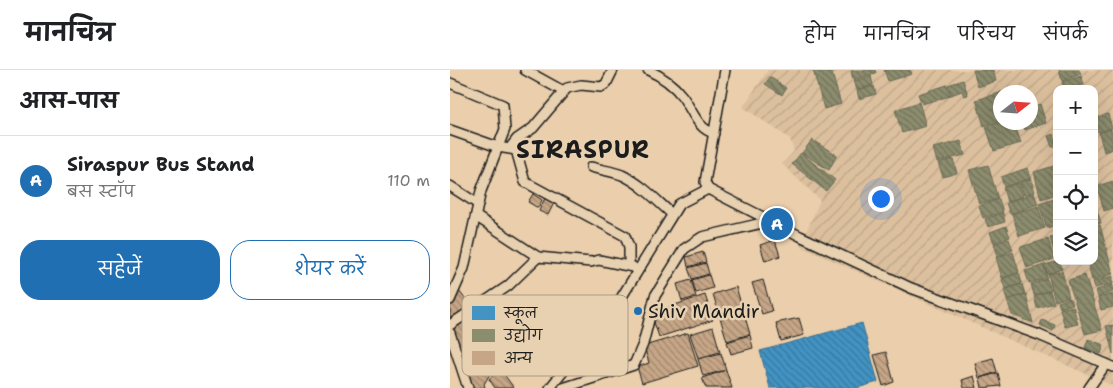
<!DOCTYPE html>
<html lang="hi">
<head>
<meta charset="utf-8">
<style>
	body { margin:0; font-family:"Shantell Sans","Playpen Sans Deva",sans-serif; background:#f6f6f6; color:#202124 }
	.controls { position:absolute; right:15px; top:15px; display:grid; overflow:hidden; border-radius:10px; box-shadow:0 5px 20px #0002 }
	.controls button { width:45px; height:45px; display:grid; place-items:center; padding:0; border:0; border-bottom:1px solid #e0e0e0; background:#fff; color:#202124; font:25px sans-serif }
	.compass { position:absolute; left:543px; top:15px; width:45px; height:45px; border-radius:50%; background:#fff; box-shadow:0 5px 20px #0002; rotate:73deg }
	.you { position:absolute; left:430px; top:128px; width:18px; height:18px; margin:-12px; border:4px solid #fff; border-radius:50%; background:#1a73e8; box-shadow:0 0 0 8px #1a73e833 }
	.badge { display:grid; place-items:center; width:32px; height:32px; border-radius:50%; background:#1f6fb2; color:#fff; font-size:16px; font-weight:700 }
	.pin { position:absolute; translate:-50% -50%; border:2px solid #fff; box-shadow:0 1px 5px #0006 }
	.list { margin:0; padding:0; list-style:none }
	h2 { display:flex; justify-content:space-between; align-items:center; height:65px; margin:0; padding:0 20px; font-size:21px }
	h2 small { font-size:16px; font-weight:400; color:#757577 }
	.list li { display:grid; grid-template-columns:32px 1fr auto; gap:15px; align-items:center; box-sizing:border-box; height:90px; padding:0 20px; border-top:1px solid #e0e0e0 }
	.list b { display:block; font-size:19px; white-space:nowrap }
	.list p { margin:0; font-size:16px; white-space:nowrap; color:#757577 }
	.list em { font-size:16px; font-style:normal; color:#757577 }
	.actions { display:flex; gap:10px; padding:15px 20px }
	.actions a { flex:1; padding:11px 0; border:1px solid #1f6fb2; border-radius:20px; text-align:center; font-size:18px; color:#1f6fb2 }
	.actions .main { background:#1f6fb2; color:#fff }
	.icon { flex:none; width:28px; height:28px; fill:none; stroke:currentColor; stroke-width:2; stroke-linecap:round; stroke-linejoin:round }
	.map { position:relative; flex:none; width:663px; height:318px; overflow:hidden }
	header { display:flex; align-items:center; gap:30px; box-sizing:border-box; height:70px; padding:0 25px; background:#fff; border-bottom:1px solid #e0e0e0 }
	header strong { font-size:24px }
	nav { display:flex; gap:28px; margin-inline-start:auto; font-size:18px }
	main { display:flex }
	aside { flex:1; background:#fff }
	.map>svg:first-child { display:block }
	.industrial { fill:url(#industrial-furrows); fill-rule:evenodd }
	.schools { fill:url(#schools-back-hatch); stroke:#376f91 }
	.industry { fill:url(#industry-back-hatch); stroke:#6a6a55 }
	.building { fill:url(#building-back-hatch); stroke:#1c1c1c }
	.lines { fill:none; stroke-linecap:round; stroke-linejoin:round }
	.minor-casing { stroke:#1c1c1c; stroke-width:12 }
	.minor { stroke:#e8d1b0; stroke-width:9 }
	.poi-dot { fill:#1f6fb2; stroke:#e8d1b0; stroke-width:2 }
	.labels { text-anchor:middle; stroke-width:5; stroke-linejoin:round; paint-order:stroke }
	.poi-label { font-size:19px; fill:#1c1c1c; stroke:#e8d1b0; text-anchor:start }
	.district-label { font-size:24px; font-weight:bold; letter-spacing:1px; fill:#1c1c1c; stroke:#e8d1b0 }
	.key { fill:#e8d1b0; stroke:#ab9b84; stroke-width:1 }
	.key-label { font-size:14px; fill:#1c1c1c }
</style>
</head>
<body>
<header>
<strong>मानचित्र</strong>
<nav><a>होम</a><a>मानचित्र</a><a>परिचय</a><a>संपर्क</a></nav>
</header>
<main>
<aside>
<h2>आस-पास<small></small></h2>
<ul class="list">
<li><span class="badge">A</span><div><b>Siraspur Bus Stand</b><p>बस स्टॉप</p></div><em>110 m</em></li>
</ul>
<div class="actions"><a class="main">सहेजें</a><a>शेयर करें</a></div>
</aside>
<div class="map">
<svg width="663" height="318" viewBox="0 0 663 318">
	<defs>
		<pattern id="industrial-furrows" width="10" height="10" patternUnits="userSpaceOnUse" patternTransform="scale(1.25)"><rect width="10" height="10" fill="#dcc09e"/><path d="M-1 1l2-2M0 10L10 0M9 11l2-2" fill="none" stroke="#bca488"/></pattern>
		<pattern id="schools-back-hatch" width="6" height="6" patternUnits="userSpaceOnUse" patternTransform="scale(1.25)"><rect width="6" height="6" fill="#4393c3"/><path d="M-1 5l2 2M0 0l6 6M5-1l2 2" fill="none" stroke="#37779e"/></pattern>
		<pattern id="industry-back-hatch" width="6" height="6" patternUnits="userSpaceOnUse" patternTransform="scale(1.25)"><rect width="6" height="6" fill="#8c8c6e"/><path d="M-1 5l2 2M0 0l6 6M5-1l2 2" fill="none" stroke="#72725a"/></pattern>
		<pattern id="building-back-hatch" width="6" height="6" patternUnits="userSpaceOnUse" patternTransform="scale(1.25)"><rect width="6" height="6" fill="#c6a686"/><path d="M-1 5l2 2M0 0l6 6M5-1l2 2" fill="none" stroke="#a0866d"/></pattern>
	</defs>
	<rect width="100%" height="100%" fill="#ebcfac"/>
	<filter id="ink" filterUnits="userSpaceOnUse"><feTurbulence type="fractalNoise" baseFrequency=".02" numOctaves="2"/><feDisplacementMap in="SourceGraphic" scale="10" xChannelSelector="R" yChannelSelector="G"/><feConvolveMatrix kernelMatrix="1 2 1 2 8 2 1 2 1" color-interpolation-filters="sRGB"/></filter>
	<g filter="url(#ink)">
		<path class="industrial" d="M318,0H663V316L350,176L370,130L332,94L344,81L340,69L293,37ZM607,19H644V191H607ZM550,22H580V52H550Z"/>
		<polygon class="schools" points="412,253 428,312 407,318 320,318 310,281"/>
		<g class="industry">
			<polygon points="363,0 381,0 391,34 374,39"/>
			<polygon points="406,0 425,0 426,3 403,10 401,1"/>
			<polygon points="434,0 460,0 462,4 438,11"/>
			<polygon points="523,0 543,0 546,11 528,17"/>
			<polygon points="609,0 629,0 631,4 612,11"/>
			<polygon points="421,6 423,15 407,20 404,11"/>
			<polygon points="631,6 634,15 614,19 612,12"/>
			<polygon points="320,7 336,18 332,25 315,14"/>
			<polygon points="513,10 518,25 514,26 512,21 501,25 498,15"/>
			<polygon points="497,15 500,26 472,34 468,24"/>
			<polygon points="424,16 426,24 409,29 407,20"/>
			<polygon points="556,21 556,22 550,22 550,51 534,56 526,30"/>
			<polygon points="469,32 476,56 452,63 445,40"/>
			<polygon points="590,34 596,53 575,60 572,52 580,52 580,37"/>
			<polygon points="658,44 662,58 648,62 644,48"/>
			<polygon points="550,52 564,52 571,73 544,81 536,57"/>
			<polygon points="661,59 663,79 654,82 649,63"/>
			<polygon points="604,64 607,76 602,77 598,66"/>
			<polygon points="362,70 387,85 379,100 352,83"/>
			<polygon points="511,71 515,85 487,92 483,78"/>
			<polygon points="351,83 385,110 376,121 342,94"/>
			<polygon points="503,89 507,103 493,107 488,93"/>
			<polygon points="538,95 548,129 529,134 519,100"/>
			<polygon points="607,95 607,124 591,129 584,102"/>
			<polygon points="577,98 581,108 554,117 551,107"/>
			<polygon points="581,109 585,122 574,125 570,112"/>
			<polygon points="663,111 663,138 654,141 647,116"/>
			<polygon points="569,113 573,126 557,132 553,118"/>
			<polygon points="584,123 588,134 560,144 556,133"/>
			<polygon points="607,128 607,155 597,158 589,134"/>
			<polygon points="549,129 553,142 533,148 529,136"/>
			<polygon points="644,130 651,153 644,155"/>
			<polygon points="588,136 595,158 569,166 562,144"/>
			<polygon points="553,143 555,152 538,157 535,149"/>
			<polygon points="650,155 663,204 642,210 637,191 644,191 644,156"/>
			<polygon points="556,156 560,167 544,173 540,162"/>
			<polygon points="607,166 607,189 606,189 600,168"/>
			<polygon points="559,169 563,180 548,186 544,174"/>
			<polygon points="598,169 604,189 577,198 570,177"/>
			<polygon points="563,182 569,202 552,208 546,187"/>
			<polygon points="610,191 612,199 597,204 594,195"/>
			<polygon points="594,195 597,208 579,213 575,201"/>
			<polygon points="612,201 619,227 605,231 598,204"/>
			<polygon points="569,203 572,213 555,219 552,209"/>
			<polygon points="635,205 652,260 635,264 618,210"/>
			<polygon points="663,206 663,214 645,218 643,211"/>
			<polygon points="597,209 601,220 584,225 581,214"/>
			<polygon points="572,214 575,224 557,230 554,220"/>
			<polygon points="663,215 663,222 648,227 646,220"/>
			<polygon points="600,221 604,233 587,238 584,226"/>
			<polygon points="576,224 583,253 562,245 557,230"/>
			<polygon points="663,224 663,237 651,240 648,228"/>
			<polygon points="620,228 623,234 610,238 608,232"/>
			<polygon points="623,236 628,254 615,257 610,239"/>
			<polygon points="592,250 605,255 603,261 590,255"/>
			<polygon points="663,255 663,284 656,256"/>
			<polygon points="638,269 654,275 651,284 635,278"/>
		</g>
		<g class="building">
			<polygon points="83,124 92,130 88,138 78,132"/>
			<polygon points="95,128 104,133 98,145 89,141"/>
			<polygon points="325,170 330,186 315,191 310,175"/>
			<polygon points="253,182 256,192 238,197 236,187"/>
			<polygon points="256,193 259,204 242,209 238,198"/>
			<polygon points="259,205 263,218 246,223 242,210"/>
			<polygon points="241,210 246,227 232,231 227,214"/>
			<polygon points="313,210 322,241 312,244 302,213"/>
			<polygon points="286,217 300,264 277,271 263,224"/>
			<polygon points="9,221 22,238 0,252 0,235"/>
			<polygon points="255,225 263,250 209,267 201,243"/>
			<polygon points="17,247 34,270 19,284 26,295 34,294 40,304 34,314 35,318 23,318 2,257"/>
			<polygon points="349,248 354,265 331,271 326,253"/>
			<polygon points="263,257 270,282 248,288 240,264"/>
			<polygon points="238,263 248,296 192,313 187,297 199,293 194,276"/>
			<polygon points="300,265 303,278 281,284 277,272"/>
			<polygon points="436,282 444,312 433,316 424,285"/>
			<polygon points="271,283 276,300 253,306 248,289"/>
			<polygon points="543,288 547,302 529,308 525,293"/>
			<polygon points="50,299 64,318 45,318 39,309"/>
			<polygon points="276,300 282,318 256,318 252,308"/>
			<polygon points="548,303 551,316 532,318 530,308"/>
			<polygon points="524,306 527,318 514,318 512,310"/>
		</g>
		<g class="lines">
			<defs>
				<g id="minor">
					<polyline points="75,0 113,21"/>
					<path d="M198,0C211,6 223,14 232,26C242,39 247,59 264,63"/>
					<polyline points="275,0 255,112 258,119 350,166 461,218 589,265 663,297"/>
					<polyline points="0,13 53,35 55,59 31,121 14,198 0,230"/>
					<polyline points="0,60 48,77 66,80 75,112 175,166 179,177 179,196"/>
					<polyline points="60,78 67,69 83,58 117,18 131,15 151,17 156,14 163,0"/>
					<path d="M141,97C151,100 162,101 172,105C192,114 206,130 222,144"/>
					<polyline points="0,116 28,134"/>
					<polyline points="27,147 88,187"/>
					<polyline points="0,255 58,216 88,187 141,192 149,190 183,197"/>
					<polyline points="0,263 18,318"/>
					<polyline points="100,318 168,233 229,134 258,119"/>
					<polyline points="113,318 184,295 193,274 205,226 234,179 252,167 321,151"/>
					<polyline points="639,318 656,294"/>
				</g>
			</defs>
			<use href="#minor" class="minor-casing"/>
			<use href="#minor" class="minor"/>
		</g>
	</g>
	<circle class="poi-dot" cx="188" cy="241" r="5"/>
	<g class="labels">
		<g class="poi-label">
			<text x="198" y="248">Shiv Mandir</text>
		</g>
		<g class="district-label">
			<text x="133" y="88">SIRASPUR</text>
		</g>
	</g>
	<rect x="12" y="225" width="166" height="81" rx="8" class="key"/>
	<rect x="22" y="236" width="23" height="14" fill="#4393c3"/>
	<rect x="22" y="259" width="23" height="13" fill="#8c8c6e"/>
	<rect x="22" y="281" width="23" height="14" fill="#c6a686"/>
	<g class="key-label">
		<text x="54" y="248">स्कूल</text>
		<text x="54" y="270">उद्योग</text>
		<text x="54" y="293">अन्य</text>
	</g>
</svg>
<div class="controls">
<button>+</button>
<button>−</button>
<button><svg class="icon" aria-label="locate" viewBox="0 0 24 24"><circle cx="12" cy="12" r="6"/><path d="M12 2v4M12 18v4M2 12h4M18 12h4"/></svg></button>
<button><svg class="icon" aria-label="layers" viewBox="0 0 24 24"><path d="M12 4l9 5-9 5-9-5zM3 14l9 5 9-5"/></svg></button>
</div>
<svg class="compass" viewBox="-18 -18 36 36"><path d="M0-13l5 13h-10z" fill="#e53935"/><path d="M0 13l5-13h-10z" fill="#757577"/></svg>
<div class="you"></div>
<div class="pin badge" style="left:327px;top:154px">A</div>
</div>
</main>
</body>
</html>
